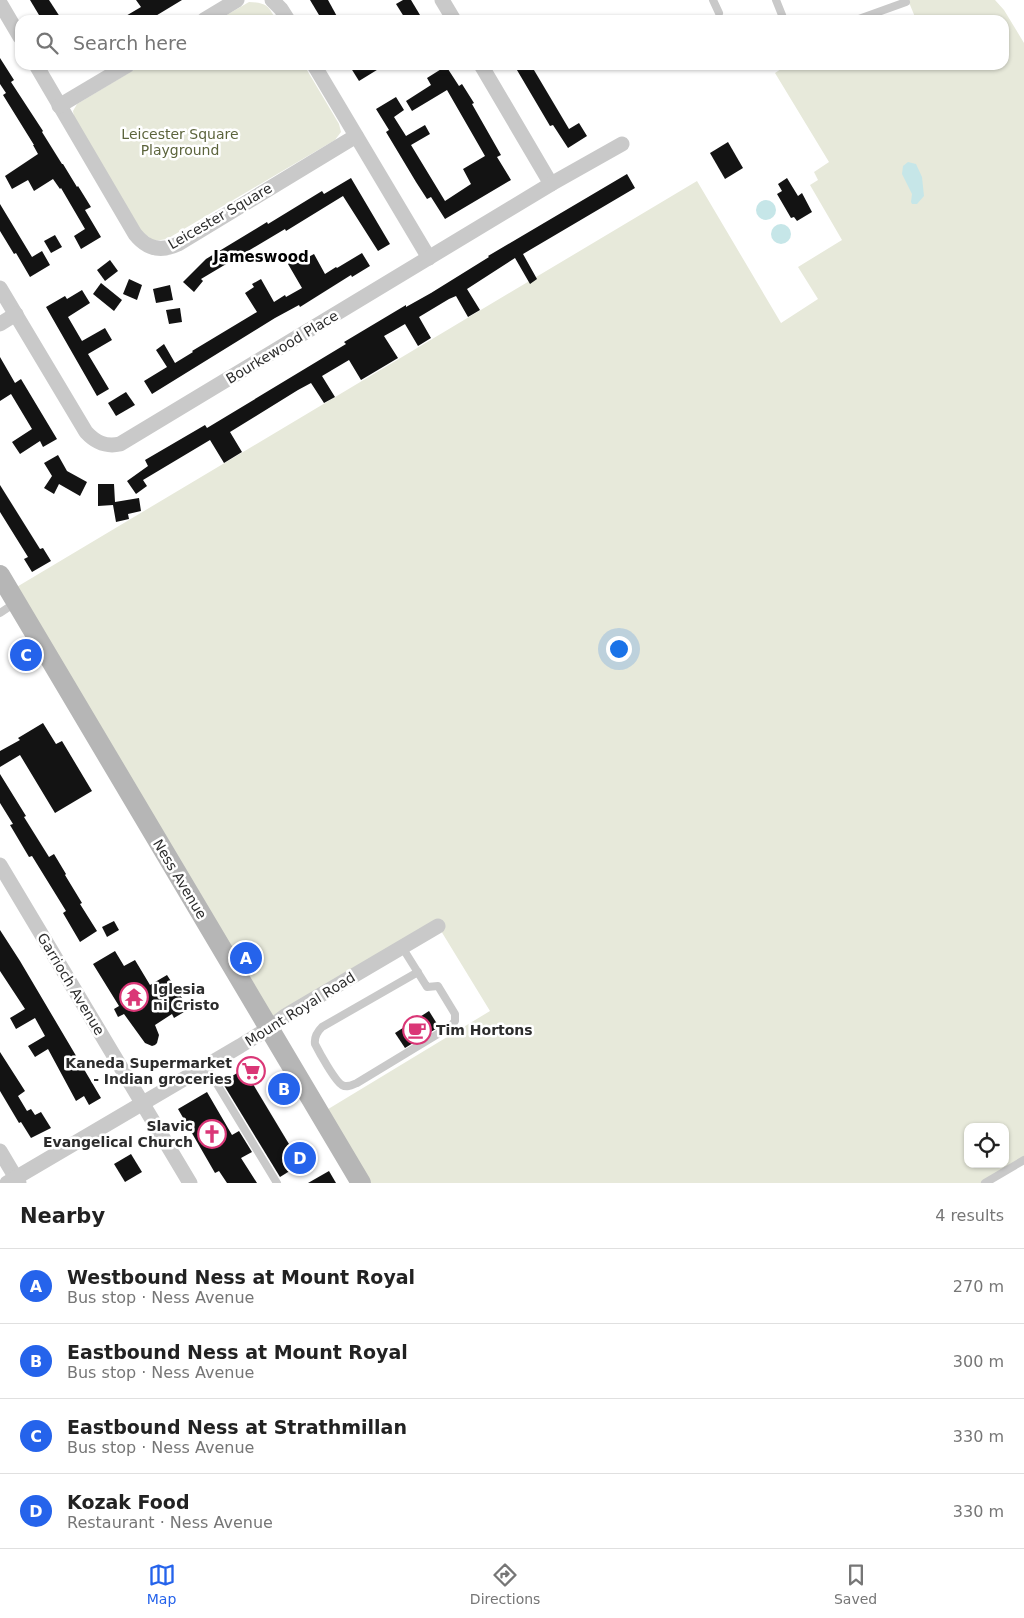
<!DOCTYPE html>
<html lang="en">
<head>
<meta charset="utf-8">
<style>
	body { margin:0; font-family:"DejaVu Sans",sans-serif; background:#f2f2f2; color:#222 }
	.controls { position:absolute; right:15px; bottom:15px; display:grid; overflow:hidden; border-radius:10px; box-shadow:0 1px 4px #0004 }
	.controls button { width:45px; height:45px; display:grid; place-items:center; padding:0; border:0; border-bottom:1px solid #e0e0e0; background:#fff; color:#222; font:25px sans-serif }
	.you { position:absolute; left:618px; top:648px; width:18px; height:18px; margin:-12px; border:4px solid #fff; border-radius:50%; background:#1a73e8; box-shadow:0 0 0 8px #1a73e833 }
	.badge { display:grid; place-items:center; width:32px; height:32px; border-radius:50%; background:#2563eb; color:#fff; font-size:16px; font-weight:700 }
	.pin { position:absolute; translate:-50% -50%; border:2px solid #fff; box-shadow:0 1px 5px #0006 }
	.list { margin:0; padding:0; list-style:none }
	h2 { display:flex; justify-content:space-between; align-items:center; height:65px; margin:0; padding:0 20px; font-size:21px }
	h2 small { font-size:16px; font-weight:400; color:#767676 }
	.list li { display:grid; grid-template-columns:32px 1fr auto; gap:15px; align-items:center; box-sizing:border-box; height:75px; padding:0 20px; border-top:1px solid #e0e0e0 }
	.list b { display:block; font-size:19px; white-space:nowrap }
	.list p { margin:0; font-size:16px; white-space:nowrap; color:#767676 }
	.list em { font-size:16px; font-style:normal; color:#767676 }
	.icon { flex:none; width:28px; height:28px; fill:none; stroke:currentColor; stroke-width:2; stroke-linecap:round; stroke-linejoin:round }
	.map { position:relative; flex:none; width:1024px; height:1183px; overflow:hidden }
	.search { position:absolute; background:#fff; box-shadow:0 1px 4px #0004; left:15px; right:15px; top:15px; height:55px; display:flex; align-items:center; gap:12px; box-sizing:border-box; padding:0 18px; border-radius:15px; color:#767676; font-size:19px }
	.sheet { height:365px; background:#fff }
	nav { display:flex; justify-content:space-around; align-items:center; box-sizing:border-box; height:70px; border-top:1px solid #e0e0e0; background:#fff; font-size:14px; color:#767676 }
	nav a { display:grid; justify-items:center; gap:2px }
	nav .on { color:#2563eb }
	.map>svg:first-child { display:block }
	.green { fill:#e7e9da; fill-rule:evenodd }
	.water { fill:#c6e6e8 }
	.building { fill:#131313 }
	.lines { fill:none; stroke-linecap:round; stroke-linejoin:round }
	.service { stroke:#c9c9c9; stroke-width:8 }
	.minor { stroke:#c9c9c9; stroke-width:15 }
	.secondary { stroke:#b6b6b6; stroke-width:20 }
	.labels { text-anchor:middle; stroke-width:5; stroke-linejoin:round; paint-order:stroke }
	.park-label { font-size:14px; fill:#5c643c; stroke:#fff }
	.street-label { font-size:14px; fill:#2c2c2c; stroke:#fff }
	.poi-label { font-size:14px; font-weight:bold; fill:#2c2c2c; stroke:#fff; text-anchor:start }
	.neighbourhood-label { font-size:15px; font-weight:bold; fill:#000; stroke:#fff }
</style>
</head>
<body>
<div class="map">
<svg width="1024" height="1183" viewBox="0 0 1024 1183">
	<rect width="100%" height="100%" fill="#fff"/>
	<g class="green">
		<path d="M908,0H995L1004,10L1024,43V1160L985,1183H361L320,1114L490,1011L438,926L269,1028L10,591L697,181L781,323L818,299L798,267L842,240L810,185L818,180L814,172L829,162L775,73L787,65H1004V20H908L915,17ZM968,1127H1005V1164H968Z"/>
		<path d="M249,2C266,3 268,5 276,20H218Z"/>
		<polygon points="142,65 304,65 339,124 341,132 335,140 167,239 154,241 141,231 74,118 73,111 77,104"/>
	</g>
	<g class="water">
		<polygon points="908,162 916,164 922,177 924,196 917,204 912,204 911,202 912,194 902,174 903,166"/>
		<circle cx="766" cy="210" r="10"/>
		<circle cx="781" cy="234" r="10"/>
	</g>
	<g class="building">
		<polygon points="30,0 49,0 62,20 42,20"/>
		<polygon points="136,0 182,0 149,20 119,20 141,7"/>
		<polygon points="310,0 328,0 339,20 322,20"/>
		<polygon points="403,0 411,0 420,15 411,20 406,20 396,4"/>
		<polygon points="0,58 14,80 11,82 43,131 42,132 62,164 63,164 77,187 78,186 91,207 85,210 101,237 81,249 74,236 85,229 61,188 60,189 53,179 34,191 28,180 12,189 5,176 38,154 33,145 34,145 3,95 6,93 0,84"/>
		<polygon points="349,65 385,65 359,81"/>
		<polygon points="514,65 531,65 569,129 579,123 587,136 568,148 553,125 550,126"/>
		<polygon points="446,66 459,86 462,84 474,103 472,104 501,155 497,157 511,180 445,219 431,197 427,199 416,182 386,132 389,130 376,109 396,97 404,110 394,117 406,136 425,125 430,134 411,145 445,201 471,184 463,169 485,156 447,90 412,111 406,101 431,85 427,78"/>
		<polygon points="728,142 743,168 725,179 710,153"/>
		<polygon points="627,174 635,188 523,254 537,279 530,284 515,258 467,289 480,310 468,317 456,296 449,299 419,317 431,338 418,346 405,324 393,331 384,336 398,358 361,380 349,360 322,376 335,397 324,403 311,383 298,390 230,432 242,452 224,463 210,440 143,480 147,486 136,494 127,481 148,466 145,460 205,425 207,428 346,344 344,342 406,305 406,307 431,293 489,257 488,256"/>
		<polygon points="351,178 390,244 378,251 343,196 286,231 285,229 201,279 203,281 194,292 183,282 206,259 267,222 268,224 322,191 324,194"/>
		<polygon points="787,178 798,196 802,193 812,212 797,221 794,217 791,218 777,194 782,191 778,184"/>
		<polygon points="0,204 32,257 42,251 50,265 30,277 16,253 14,254 0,231"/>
		<polygon points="55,235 62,247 51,253 44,241"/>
		<polygon points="362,253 370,266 352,277 351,275 300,307 299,305 275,318 152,394 144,381 167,367 156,350 164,344 175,363 193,352 192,351 257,312 245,293 254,287 252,284 261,279 274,302 285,295 286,297 302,288 288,264 298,257 301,261 314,254 325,274 336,267 337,268"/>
		<polygon points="110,260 118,271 105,281 97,270"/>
		<polygon points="129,279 142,285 137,300 123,294"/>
		<polygon points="101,283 122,300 114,311 93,294"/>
		<polygon points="170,285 173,300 156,303 153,289"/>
		<polygon points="82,290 90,303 68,317 82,341 105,328 112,340 88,354 109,389 97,396 46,307 65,296 67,299"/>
		<polygon points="180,308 182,322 169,324 166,310"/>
		<polygon points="0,357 15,383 21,379 57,439 43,447 40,441 20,454 12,442 32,429 11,394 0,401"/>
		<polygon points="126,392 135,405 116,416 108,403"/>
		<polygon points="58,455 67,471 87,482 80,496 59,484 54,494 44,488 52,476 44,463"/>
		<polygon points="98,484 114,484 115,502 139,498 141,511 128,514 129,519 116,522 113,505 98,506"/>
		<polygon points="0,485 40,549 43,548 51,561 32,572 24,559 28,557 0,512"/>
		<polygon points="43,723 56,744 62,741 92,791 55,813 20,755 0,767 0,751 20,740 18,738"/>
		<polygon points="0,774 26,816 24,817 49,857 54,854 66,874 65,875 82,903 80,904 97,931 80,942 63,913 66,911 32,856 29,857 10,825 13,824 0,803"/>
		<polygon points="114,921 119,930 107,937 102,927"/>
		<polygon points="0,930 20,961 101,1098 89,1105 84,1096 76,1101 48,1049 35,1057 28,1046 45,1036 35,1018 16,1029 10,1018 25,1009 0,971"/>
		<polygon points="115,951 124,966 135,960 150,985 167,975 189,1009 174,1018 172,1014 155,1025 159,1035 157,1043 155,1045 152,1046 145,1043 124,1014 118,1017 114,1009 119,1006 93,964"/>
		<polygon points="429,1011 439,1027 405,1048 395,1033"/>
		<polygon points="0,1052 25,1091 18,1096 27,1111 31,1109 35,1115 41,1112 51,1128 31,1138 21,1122 19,1123 0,1091"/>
		<polygon points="244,1069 301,1164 280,1177 222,1082"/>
		<polygon points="207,1092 232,1135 239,1131 252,1152 241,1158 257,1183 227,1183 219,1171 215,1173 178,1109"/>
		<polygon points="131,1154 142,1172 125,1182 114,1164"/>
		<polygon points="329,1171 336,1183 308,1183"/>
	</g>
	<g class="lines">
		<g class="service">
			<polyline points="713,0 719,13"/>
			<polyline points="776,0 784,20"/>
			<polyline points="856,20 906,2 905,0"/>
			<polyline points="0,613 15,603"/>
			<path d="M402,947C410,960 419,974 427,987L438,986L455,1014V1021L451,1026L357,1083C352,1085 347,1088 342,1085C335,1081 319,1052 315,1044C314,1037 317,1032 322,1027L418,972"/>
			<polyline points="206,1066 277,1183"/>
			<polyline points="985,1183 1024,1160"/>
		</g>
		<g class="minor">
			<polyline points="272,0 281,9 288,20"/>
			<polyline points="442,0 454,20"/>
			<polyline points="0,3 20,37"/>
			<polyline points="204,20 237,0"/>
			<path d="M36,65L135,234C147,249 161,252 178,244L356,136"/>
			<polyline points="314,65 429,258"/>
			<polyline points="481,65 551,184"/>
			<polyline points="59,106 128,65"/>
			<path d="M0,288L86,432C96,443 106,447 120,444L551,184L622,144"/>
			<polyline points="0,324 16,314"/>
			<polyline points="0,865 190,1183"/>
			<polyline points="0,1151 19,1183"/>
			<polyline points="7,1183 240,1046 269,1028 285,1016 438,926"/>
		</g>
		<polyline class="secondary" points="0,575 361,1183"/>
	</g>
	<defs>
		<symbol id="temple-ring" viewBox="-11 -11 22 22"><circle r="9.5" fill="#fff" stroke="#da3777" stroke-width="1.5"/><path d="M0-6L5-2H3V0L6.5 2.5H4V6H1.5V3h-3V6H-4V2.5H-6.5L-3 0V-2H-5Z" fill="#da3777"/></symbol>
		<symbol id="cafe-ring" viewBox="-11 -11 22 22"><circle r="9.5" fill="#fff" stroke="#da3777" stroke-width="1.5"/><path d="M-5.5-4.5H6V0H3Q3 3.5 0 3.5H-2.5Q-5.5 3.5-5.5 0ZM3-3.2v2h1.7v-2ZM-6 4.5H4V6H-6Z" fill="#da3777"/></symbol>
		<symbol id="supermarket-ring" viewBox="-11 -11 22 22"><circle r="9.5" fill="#fff" stroke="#da3777" stroke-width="1.5"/><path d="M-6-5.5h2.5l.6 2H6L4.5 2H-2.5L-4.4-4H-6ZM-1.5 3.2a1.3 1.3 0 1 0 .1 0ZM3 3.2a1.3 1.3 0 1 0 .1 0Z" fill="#da3777"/></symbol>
		<symbol id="church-ring" viewBox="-11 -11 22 22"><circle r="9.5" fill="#fff" stroke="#da3777" stroke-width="1.5"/><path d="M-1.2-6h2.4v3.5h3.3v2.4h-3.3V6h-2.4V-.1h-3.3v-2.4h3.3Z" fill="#da3777"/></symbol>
	</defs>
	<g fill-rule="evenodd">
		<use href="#temple-ring" x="118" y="981" width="32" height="32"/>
		<use href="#cafe-ring" x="401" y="1014" width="32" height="32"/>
		<use href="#supermarket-ring" x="235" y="1055" width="32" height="32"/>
		<use href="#church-ring" x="196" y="1118" width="32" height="32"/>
	</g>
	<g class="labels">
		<g class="park-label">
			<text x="180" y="139">Leicester Square<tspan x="180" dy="16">Playground</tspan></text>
		</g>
		<g class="street-label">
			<text transform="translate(220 216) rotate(-30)" y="5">Leicester Square</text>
			<text transform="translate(282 347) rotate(-31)" y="5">Bourkewood Place</text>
			<text transform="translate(180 879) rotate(59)" y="5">Ness Avenue</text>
			<text transform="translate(71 984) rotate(59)" y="5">Garrioch Avenue</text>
			<text transform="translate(300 1009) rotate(-32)" y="5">Mount Royal Road</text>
		</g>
		<g class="poi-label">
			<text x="153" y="994">Iglesia<tspan x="153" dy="16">ni Cristo</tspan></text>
			<text x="436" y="1035">Tim Hortons</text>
			<text x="232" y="1068" text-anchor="end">Kaneda Supermarket<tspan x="232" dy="16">- Indian groceries</tspan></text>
			<text x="193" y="1131" text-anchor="end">Slavic<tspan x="193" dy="16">Evangelical Church</tspan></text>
		</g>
		<g class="neighbourhood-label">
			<text x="261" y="262">Jameswood</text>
		</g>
	</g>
</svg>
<div class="controls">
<button><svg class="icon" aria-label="locate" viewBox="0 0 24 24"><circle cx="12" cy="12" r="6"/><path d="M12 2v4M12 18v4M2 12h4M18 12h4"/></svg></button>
</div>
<div class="you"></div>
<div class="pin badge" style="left:246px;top:958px">A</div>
<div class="pin badge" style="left:284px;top:1089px">B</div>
<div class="pin badge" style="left:26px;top:655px">C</div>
<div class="pin badge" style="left:300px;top:1158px">D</div>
<div class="search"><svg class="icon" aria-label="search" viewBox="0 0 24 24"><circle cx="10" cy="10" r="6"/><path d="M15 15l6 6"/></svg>Search here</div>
</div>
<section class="sheet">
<h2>Nearby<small>4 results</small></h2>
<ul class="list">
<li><span class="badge">A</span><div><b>Westbound Ness at Mount Royal</b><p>Bus stop · Ness Avenue</p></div><em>270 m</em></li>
<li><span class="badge">B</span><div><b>Eastbound Ness at Mount Royal</b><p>Bus stop · Ness Avenue</p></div><em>300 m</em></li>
<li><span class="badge">C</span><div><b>Eastbound Ness at Strathmillan</b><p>Bus stop · Ness Avenue</p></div><em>330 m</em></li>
<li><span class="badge">D</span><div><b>Kozak Food</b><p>Restaurant · Ness Avenue</p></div><em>330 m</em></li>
</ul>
</section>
<nav>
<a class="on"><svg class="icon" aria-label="map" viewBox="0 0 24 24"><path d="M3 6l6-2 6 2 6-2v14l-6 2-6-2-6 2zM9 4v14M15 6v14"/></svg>Map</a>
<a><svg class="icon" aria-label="directions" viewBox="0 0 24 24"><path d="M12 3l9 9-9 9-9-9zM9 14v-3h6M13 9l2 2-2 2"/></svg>Directions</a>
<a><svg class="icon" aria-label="saved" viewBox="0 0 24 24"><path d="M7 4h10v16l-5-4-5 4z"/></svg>Saved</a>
</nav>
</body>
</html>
